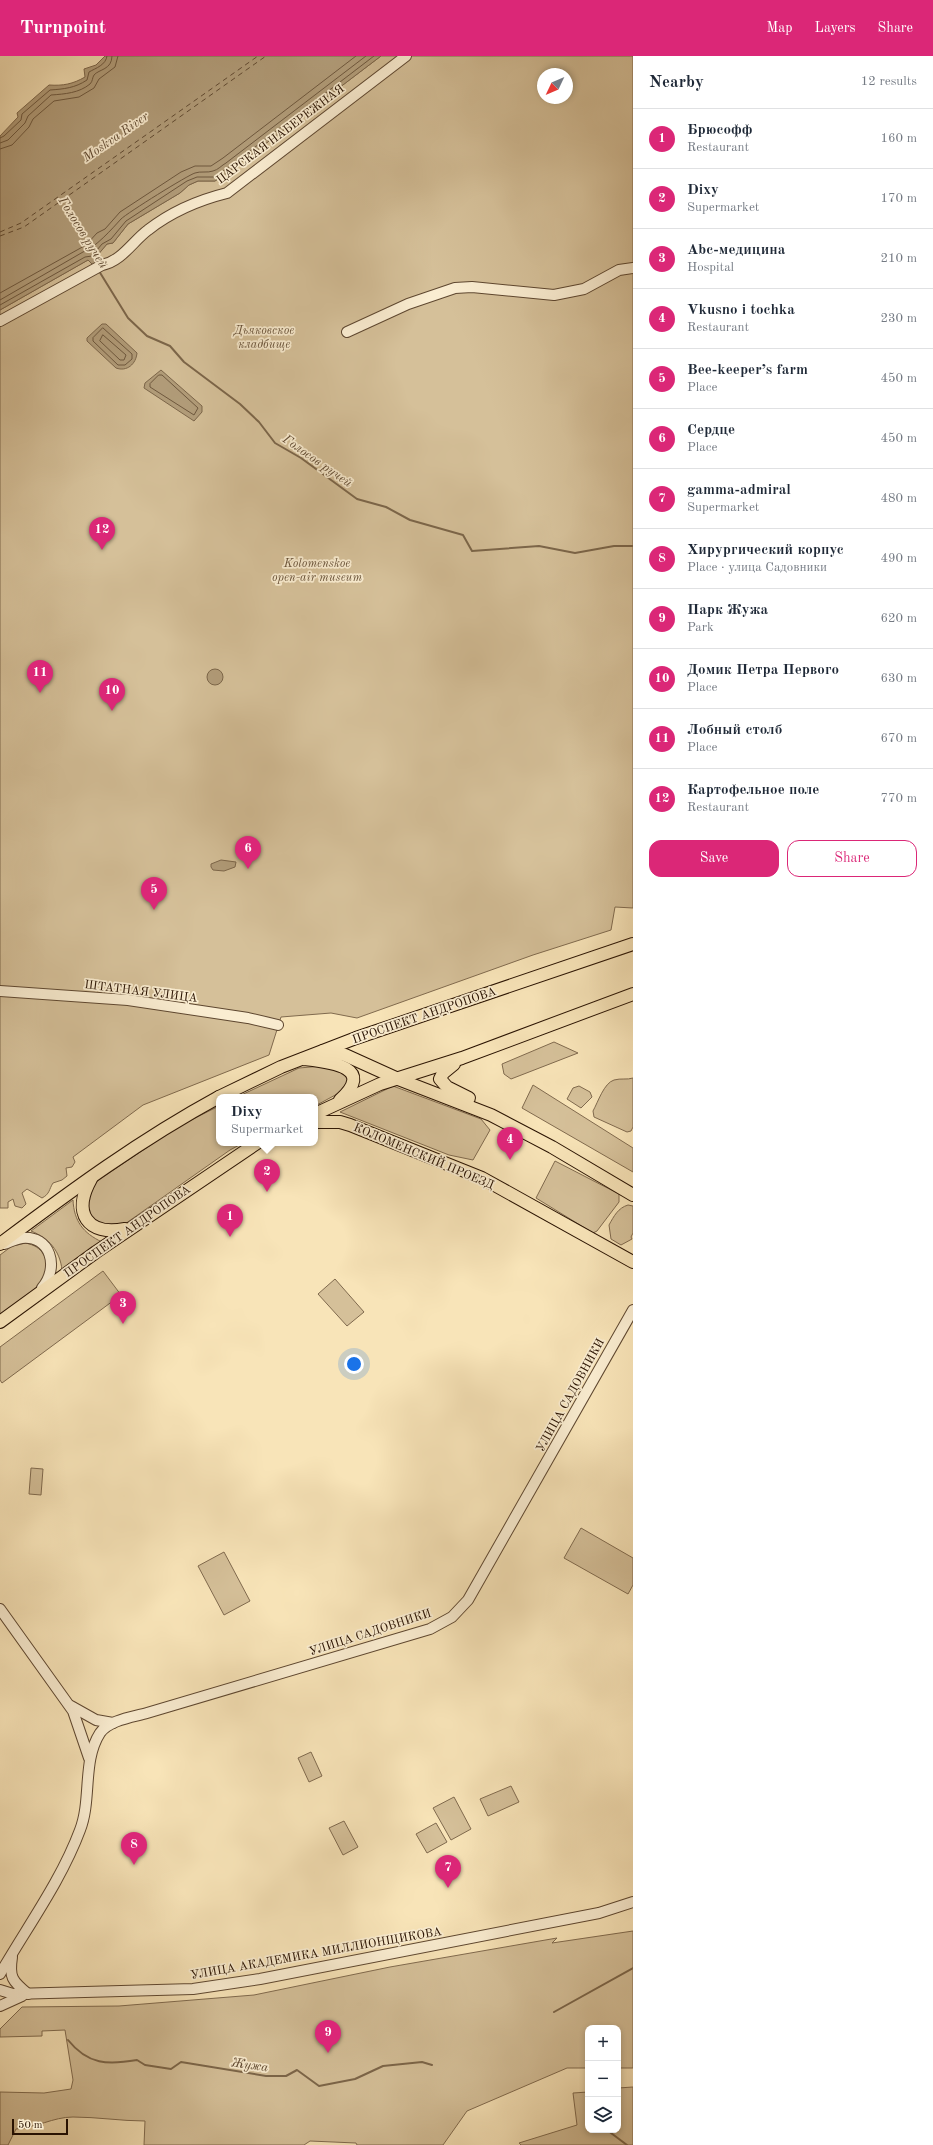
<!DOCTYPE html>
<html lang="en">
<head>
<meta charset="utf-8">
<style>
	body { margin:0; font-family:"Old Standard TT",serif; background:#f6f6f7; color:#1f2937 }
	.controls { position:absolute; right:12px; bottom:12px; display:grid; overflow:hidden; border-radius:8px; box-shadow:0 2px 6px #0003 }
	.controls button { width:36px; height:36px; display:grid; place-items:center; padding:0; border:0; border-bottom:1px solid #e0e1e3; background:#fff; color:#1f2937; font:20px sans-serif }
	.compass { position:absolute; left:537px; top:12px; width:36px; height:36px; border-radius:50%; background:#fff; box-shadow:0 2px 6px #0003; rotate:226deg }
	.scale { position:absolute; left:12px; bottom:10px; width:56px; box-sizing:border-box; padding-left:4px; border:2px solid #2a1302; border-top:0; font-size:11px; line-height:14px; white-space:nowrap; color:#2a1302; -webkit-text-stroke:3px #faedd1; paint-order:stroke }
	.you { position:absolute; left:354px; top:1308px; width:14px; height:14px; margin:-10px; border:3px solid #fff; border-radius:50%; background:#1a73e8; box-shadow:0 0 0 6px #1a73e833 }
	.badge { display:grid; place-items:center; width:26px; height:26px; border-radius:50%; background:#db2777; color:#fff; font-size:13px; font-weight:700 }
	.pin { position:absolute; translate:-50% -33px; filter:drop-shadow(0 1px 2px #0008) }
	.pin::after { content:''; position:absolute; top:21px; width:14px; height:12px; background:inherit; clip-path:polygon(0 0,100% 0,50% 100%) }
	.popup { position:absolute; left:216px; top:1038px; width:102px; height:52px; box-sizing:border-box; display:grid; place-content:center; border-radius:8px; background:#fff; filter:drop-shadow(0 1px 3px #0005); font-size:13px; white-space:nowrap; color:#747a83 }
	.popup b { font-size:15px; color:#1f2937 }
	.popup::after { content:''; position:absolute; left:50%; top:100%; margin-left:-8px; border:8px solid transparent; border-top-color:#fff }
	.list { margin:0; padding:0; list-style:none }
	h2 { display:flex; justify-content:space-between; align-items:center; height:52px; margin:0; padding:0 16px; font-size:17px }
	h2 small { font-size:13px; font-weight:400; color:#747a83 }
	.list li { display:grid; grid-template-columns:26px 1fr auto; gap:12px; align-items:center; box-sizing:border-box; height:60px; padding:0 16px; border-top:1px solid #e0e1e3 }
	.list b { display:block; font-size:15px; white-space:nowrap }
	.list p { margin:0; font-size:13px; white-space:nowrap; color:#747a83 }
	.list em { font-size:13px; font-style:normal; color:#747a83 }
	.actions { display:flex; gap:8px; padding:12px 16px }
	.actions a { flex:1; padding:9px 0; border:1px solid #db2777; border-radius:12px; text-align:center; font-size:14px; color:#db2777 }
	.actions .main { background:#db2777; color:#fff }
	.icon { flex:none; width:22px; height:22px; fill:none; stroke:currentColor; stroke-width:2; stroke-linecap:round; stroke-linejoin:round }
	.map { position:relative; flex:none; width:633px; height:2089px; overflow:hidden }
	header { display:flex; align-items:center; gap:24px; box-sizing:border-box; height:56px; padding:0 20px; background:#db2777; color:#fff }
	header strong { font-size:19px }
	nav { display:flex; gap:22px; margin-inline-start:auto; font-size:14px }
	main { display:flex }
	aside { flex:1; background:#fff }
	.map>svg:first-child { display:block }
	.green { fill:#d5c099; stroke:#806a4e; fill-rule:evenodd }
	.water { fill:#b29d7a; stroke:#7c664a }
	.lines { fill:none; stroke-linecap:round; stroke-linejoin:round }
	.shore { stroke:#6e583e; stroke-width:1 }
	.stream { stroke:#7c664a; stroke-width:2 }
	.ferry { stroke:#604a32; stroke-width:1; stroke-dasharray:5 4; stroke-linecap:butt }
	.minor-casing { stroke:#5e4730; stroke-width:12 }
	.major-casing { stroke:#2a1302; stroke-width:14 }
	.minor { stroke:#faedd1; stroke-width:10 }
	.major { stroke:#f8e4b8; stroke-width:12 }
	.labels { text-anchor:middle; stroke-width:3.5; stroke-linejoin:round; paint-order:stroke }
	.street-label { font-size:12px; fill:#2a1302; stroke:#faedd1 }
	.park-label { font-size:12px; font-style:italic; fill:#665037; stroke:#faedd1 }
	.water-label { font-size:13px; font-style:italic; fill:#604a32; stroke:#faedd1 }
</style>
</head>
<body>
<header>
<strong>Turnpoint</strong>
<nav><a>Map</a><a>Layers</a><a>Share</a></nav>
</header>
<main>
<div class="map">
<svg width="633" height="2089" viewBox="0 0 633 2089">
	<rect width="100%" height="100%" fill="#f8e4b8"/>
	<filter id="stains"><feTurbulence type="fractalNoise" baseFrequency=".005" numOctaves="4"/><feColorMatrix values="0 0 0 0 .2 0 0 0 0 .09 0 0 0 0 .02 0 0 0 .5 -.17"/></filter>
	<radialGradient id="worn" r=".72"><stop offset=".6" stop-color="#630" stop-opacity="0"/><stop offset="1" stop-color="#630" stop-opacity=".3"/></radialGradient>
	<g class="green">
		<path d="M381,0H633V852L615,851L611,874L533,899L357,962L331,957L281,961L269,999L143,1049L73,1101L75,1106L72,1111L66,1112L67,1120L62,1124L53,1127C49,1133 50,1138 42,1142L27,1133L22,1137L26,1148L22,1152L15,1150L13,1143L8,1146V1152H0V254L88,204L99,208L96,200L107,188L113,187L128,168L180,137L189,129L198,125H215L231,114ZM543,18H567V42H543Z"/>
		<polygon points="554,986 578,997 511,1023 504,1018 502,1008"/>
		<polygon points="322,1010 344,1016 350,1025 339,1037 315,1050 315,1041 237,1041 299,1012"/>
		<path d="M633,1022V1071L631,1075L627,1076L594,1061L593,1055C598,1046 604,1027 614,1024C621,1022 627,1024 633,1022Z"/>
		<polygon points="533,1029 633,1092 633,1116 522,1052"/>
		<polygon points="393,1030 481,1063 490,1074 473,1104 449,1099 340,1056"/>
		<polygon points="579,1030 590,1036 592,1041 581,1052 567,1043 573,1032"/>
		<polygon points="219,1050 219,1087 243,1087 230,1094 122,1170 96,1167 87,1153 91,1129 179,1070"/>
		<polygon points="555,1105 619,1138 619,1146 597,1175 593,1177 536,1142"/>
		<path d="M73,1144C74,1165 83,1177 102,1186L62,1214C60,1195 49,1182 31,1175Z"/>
		<path d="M628,1149L633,1150V1177L631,1181L632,1183L621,1189L611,1183L609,1169C614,1160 618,1152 628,1149Z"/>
		<path d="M26,1187C34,1189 40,1192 44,1199C60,1224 16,1247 0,1259V1199L12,1190Z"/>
		<polygon points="103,1215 121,1239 2,1327 0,1324 0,1291"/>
		<polygon points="335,1223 364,1256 347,1270 318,1238"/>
		<polygon points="31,1412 43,1413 41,1439 29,1438"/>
		<polygon points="581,1472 633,1502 633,1529 628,1538 564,1502"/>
		<polygon points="224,1496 250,1545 224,1559 198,1510"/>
		<polygon points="311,1696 322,1720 309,1726 298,1702"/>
		<polygon points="511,1730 519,1746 488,1760 480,1743"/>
		<polygon points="454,1741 471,1773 451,1784 433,1752"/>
		<polygon points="344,1765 358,1791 343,1799 329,1772"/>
		<polygon points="436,1767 447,1786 427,1797 416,1778"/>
		<path d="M633,1875V2012H618V1972H588V2012H567L467,2055L443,2089H357L356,2087L310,2085L304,2089H144L145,2065C121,2065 97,2061 73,2061C53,2061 36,2072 16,2073L8,2089H0V2036L44,2037L71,2033L73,2024L65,1974L42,1975V1980L0,1981V1973L22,1951L119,1950L254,1939L390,1911L557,1882L552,1887Z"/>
		<polygon points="633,2031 633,2089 521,2089 519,2087 577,2069 573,2037 588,2036 588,2074 618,2074 618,2032"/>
	</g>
	<g class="water">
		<path d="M105,0H381L231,114L215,125H198L189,129L180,137L128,168L113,187L107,188L97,200L99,208L95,211L88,204L0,254V80L18,61L17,57L49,29C63,30 73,28 85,21L84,13L96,9Z"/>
		<path d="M102,268H106L137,297C136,308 127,316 116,312L87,285V282Z"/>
		<polygon points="161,314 202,350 202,356 194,365 144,332 145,327"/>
		<circle cx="215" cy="621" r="8"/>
		<polygon points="221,804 236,806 235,811 224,815 213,814 211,811 211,808"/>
	</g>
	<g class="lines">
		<g class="shore">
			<path d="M0,82L4,80L21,64L22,58L50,34C64,33 75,32 87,24L89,16C96,12 106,9 107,0"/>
			<path d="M0,87L8,84L25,67L28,60L51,39C65,38 79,37 90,28C93,25 92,22 94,19C99,13 112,14 112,0"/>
			<polyline points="0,93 12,89 29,71 33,63 54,45 79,41 94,32 99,23 115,11 118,0"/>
			<polyline points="0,237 86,189 97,177 105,173 120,156 181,116 195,110 211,110 223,102 356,0"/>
			<path d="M0,244L83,196C95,192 112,173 121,163C127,157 188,119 195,117C200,115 208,117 213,115C218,114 222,109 226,107L366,0"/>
			<polyline points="0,249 85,201 92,200 102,188 111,183 126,165 187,125 197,121 214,121 229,111 374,0"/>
			<polygon points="103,272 132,298 132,303 125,309 118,309 93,285 93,282"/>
			<polygon points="103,279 126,299 124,304 120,304 100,285"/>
			<polygon points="159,319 162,319 198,352 194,359 150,331 150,328"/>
		</g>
		<g class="stream">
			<polyline points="99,215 128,262 147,280 170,290 184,306 240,348 259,366 275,387 301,402 357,443 386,451 410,464 463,479 472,495 539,490 575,497 614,490 633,490"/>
			<polyline points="554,1956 633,1912"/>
			<path d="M68,1984C88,2009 108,2009 137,2004L145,2009L171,2013L181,2006L266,2020H286L297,2014L319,2030L355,2023L383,2010L422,2006L432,2009"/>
			<polyline points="607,2074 627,2089"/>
		</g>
		<g class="ferry">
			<polyline points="0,176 21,167 258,0"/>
			<polyline points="0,180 24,171 266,0"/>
		</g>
		<defs>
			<g id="minor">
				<path d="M0,265L102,209C122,205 133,185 148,174C171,156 199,144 227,137L406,0"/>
				<polyline points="347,276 408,248 455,232 472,231 554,239 584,233 619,214 633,212"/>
				<polyline points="0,935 128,944 248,962 278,969"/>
				<path d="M4,1188C10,1186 15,1183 22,1182C50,1179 60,1211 42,1232"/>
				<polyline points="0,1553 73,1655 89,1702"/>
				<polyline points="71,1650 96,1664 113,1667"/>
				<path d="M12,1901C9,1921 12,1925 28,1938"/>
				<path d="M0,1918C27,1871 61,1825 80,1774C92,1743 82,1705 100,1677C109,1664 133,1661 147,1657L430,1573L452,1561L468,1544L633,1254"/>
				<polyline points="0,1934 13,1938 193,1933 260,1923 599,1857 633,1846"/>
				<polyline points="0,1950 22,1940"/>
			</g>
			<g id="major">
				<polyline points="323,995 345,999 398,1023 491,1059 552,1091 633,1139"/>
				<path d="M303,1003C328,1006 377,1010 340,1044"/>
				<polyline points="454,1008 443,1017 440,1023 447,1031 469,1042"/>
				<polyline points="219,1041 281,1011 356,982 633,888"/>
				<polyline points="315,1058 380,1028 462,1002 633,938"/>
				<polyline points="315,1066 340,1066 350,1069 482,1122 633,1206"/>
				<path d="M91,1123C72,1157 87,1180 125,1173"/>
				<path d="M0,1188C72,1134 140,1084 219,1041"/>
				<polyline points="0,1266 96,1196 257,1087"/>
			</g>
		</defs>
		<use href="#minor" class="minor-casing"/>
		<use href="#major" class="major-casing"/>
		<use href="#minor" class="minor"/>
		<use href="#major" class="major"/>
	</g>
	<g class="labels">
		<g class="street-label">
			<text transform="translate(280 78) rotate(-37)" y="4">ЦАРСКАЯ НАБЕРЕЖНАЯ</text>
			<text transform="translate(141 935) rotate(7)" y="4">ШТАТНАЯ УЛИЦА</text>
			<text transform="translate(424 959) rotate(-19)" y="4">ПРОСПЕКТ АНДРОПОВА</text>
			<text transform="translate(424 1100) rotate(23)" y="4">КОЛОМЕНСКИЙ ПРОЕЗД</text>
			<text transform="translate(127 1175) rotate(-35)" y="4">ПРОСПЕКТ АНДРОПОВА</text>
			<text transform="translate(570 1339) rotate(-61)" y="4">УЛИЦА САДОВНИКИ</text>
			<text transform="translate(370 1576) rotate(-18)" y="4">УЛИЦА САДОВНИКИ</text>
			<text transform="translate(316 1897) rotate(-10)" y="4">УЛИЦА АКАДЕМИКА МИЛЛИОНЩИКОВА</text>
		</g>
		<g class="park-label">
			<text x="264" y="278">Дьяковское<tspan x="264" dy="14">кладбище</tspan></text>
			<text x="317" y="511">Kolomenskoe<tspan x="317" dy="14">open-air museum</tspan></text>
		</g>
		<g class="water-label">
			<text transform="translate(115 80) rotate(-35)" y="5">Moskva River</text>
			<text transform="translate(84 176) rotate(58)" y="5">Голосов ручей</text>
			<text transform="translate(318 404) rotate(35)" y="5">Голосов ручей</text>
			<text transform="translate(250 2008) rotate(8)" y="5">Жужа</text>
		</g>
	</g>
	<rect width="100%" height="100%" filter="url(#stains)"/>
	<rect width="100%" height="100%" fill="url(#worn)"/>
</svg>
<div class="controls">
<button>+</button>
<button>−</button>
<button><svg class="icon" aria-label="layers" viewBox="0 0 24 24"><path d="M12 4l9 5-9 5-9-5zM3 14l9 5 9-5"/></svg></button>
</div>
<svg class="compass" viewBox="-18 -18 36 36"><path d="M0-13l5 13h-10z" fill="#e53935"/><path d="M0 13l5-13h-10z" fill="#747a83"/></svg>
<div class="scale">50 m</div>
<div class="you"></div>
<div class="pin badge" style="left:230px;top:1181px">1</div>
<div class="pin badge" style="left:267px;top:1136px">2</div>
<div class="popup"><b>Dixy</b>Supermarket</div>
<div class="pin badge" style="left:123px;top:1268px">3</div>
<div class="pin badge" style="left:510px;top:1104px">4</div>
<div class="pin badge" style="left:154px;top:854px">5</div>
<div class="pin badge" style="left:248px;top:813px">6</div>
<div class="pin badge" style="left:448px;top:1832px">7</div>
<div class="pin badge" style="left:134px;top:1809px">8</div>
<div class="pin badge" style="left:328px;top:1997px">9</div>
<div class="pin badge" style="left:112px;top:655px">10</div>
<div class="pin badge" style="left:40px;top:637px">11</div>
<div class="pin badge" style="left:102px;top:494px">12</div>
</div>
<aside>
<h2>Nearby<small>12 results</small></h2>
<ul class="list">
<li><span class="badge">1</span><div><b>Брюсофф</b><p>Restaurant</p></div><em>160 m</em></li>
<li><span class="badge">2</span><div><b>Dixy</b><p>Supermarket</p></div><em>170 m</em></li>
<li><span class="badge">3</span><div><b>Abc-медицина</b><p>Hospital</p></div><em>210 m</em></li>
<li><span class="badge">4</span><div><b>Vkusno i tochka</b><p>Restaurant</p></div><em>230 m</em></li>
<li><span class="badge">5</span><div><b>Bee-keeper’s farm</b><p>Place</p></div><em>450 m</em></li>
<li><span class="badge">6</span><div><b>Сердце</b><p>Place</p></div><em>450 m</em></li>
<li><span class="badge">7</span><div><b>gamma-admiral</b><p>Supermarket</p></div><em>480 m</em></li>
<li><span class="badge">8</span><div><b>Хирургический корпус</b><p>Place · улица Садовники</p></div><em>490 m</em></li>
<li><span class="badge">9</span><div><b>Парк Жужа</b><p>Park</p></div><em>620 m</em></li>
<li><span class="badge">10</span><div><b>Домик Петра Первого</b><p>Place</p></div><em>630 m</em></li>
<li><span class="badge">11</span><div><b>Лобный столб</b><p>Place</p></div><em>670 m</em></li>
<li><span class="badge">12</span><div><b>Картофельное поле</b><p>Restaurant</p></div><em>770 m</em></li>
</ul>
<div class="actions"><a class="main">Save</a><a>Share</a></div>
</aside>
</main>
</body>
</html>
